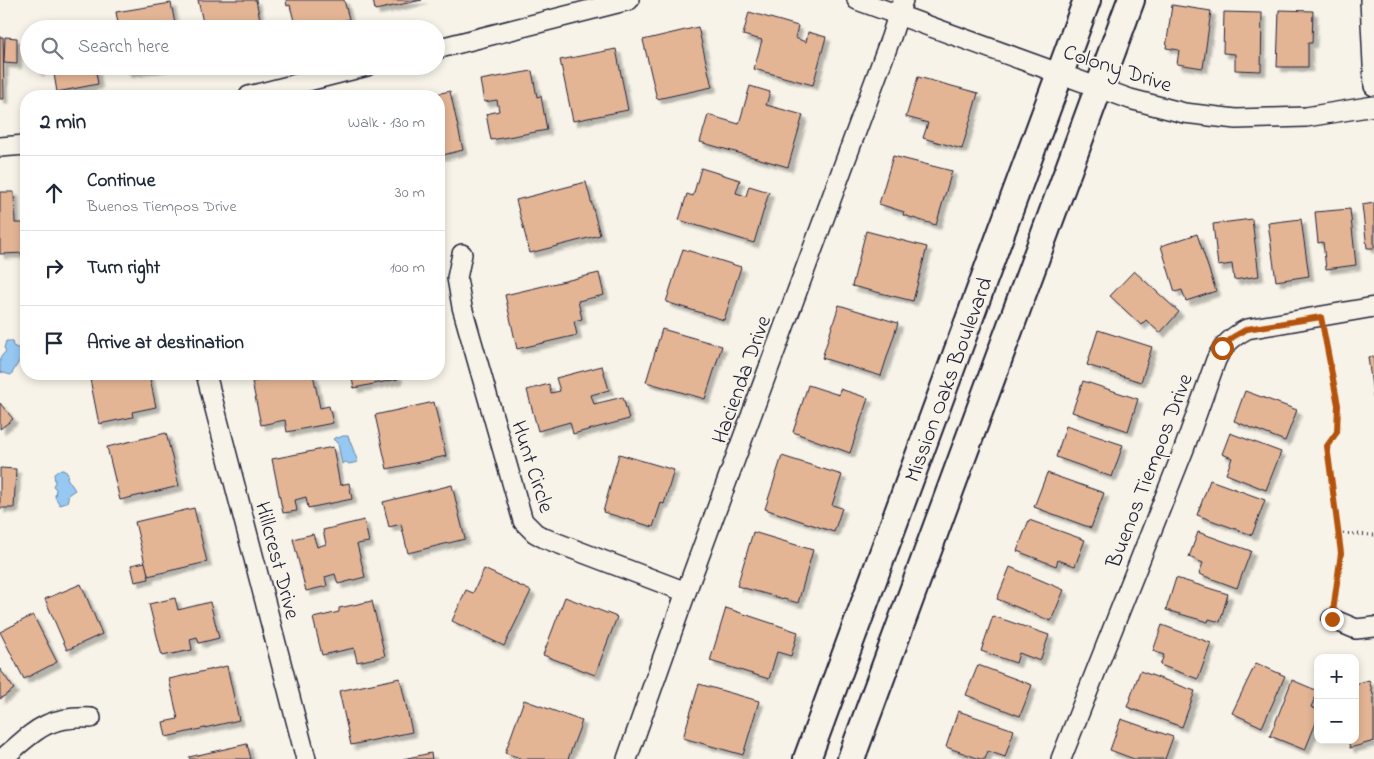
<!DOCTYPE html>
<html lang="en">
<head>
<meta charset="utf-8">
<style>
	body { margin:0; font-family:"Indie Flower",sans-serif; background:#f6f6f7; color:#1f2937 }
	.controls { position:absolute; right:15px; bottom:15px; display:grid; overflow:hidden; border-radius:10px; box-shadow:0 2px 8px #0003 }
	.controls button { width:45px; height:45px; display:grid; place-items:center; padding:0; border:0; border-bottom:1px solid #e0e1e3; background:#fff; color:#1f2937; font:25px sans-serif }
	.stop { position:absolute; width:15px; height:15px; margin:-11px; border:4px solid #b45309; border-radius:50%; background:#fff }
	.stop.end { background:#b45309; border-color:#fff; box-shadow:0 1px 5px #0008 }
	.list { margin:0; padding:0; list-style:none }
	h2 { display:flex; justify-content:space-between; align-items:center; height:65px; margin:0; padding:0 20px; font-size:21px }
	h2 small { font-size:16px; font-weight:400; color:#747a83 }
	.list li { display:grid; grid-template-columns:32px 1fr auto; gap:15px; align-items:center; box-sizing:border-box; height:75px; padding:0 20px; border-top:1px solid #e0e1e3 }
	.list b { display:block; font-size:19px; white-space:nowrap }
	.list p { margin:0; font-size:16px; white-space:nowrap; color:#747a83 }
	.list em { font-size:16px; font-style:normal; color:#747a83 }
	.icon { flex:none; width:28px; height:28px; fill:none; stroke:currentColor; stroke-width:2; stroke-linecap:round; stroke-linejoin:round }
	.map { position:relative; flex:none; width:1374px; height:759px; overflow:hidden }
	.search { position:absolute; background:#fff; box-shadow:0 2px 8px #0003; left:20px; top:20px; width:425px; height:55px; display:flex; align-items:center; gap:12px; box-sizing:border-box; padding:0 18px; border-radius:28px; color:#747a83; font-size:19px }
	.panel { position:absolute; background:#fff; box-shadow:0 2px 8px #0003; left:20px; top:90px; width:425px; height:290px; border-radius:20px }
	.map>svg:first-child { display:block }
	.water { fill:#96c8f2; stroke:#6886a9 }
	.building { fill:#e4b595; stroke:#22223b; filter:url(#shadow) }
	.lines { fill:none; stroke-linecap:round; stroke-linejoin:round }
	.minor-casing { stroke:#22223b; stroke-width:22 }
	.secondary-casing { stroke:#22223b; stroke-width:30 }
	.path { stroke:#22223b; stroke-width:3; stroke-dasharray:1 4; stroke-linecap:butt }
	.minor { stroke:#f7f3e8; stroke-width:19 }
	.secondary { stroke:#f7f3e8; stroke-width:26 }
	.route { stroke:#b45309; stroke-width:6 }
	.labels { text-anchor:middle; stroke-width:4; stroke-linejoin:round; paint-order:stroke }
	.street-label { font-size:22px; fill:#22223b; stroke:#f7f3e8 }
</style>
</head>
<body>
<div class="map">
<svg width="1374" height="759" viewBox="0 0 1374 759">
	<defs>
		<filter id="shadow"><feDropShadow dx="4.5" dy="4.5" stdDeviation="1" flood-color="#0004"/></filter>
	</defs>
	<rect width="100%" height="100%" fill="#f7f3e8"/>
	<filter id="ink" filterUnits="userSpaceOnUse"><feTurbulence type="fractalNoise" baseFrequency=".02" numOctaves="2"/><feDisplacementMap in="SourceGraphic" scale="10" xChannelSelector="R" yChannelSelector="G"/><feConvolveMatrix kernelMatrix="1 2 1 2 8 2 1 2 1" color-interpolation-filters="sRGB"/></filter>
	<g filter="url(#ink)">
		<g class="water">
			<polygon points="6,341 12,341 13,346 22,350 21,358 11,375 0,372 0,358 6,351 4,348"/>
			<polygon points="343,436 348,436 358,462 349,464 346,462 342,464 338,444 333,439 336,437 338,438"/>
			<polygon points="61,469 68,473 67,478 75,490 69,494 67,502 60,505 55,497 56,489 53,486 55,482 54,474"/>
		</g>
		<g class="building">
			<polygon points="198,0 256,0 262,29 208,29 207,26 204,27"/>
			<polygon points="286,0 344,0 349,19 312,29 296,29 290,5 287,6"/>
			<polygon points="373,0 422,0 375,10"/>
			<polygon points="171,3 176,29 119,29 116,12"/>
			<polygon points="1172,5 1211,11 1203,68 1177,64 1179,50 1166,48"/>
			<polygon points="1279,10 1313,11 1312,43 1308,43 1308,67 1277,67"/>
			<polygon points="749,12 798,26 795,38 806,42 808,32 826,37 813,85 754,69 762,40 743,35"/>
			<polygon points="1224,12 1262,13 1261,71 1235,70 1235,54 1223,53"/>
			<polygon points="86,23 88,29 58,29"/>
			<polygon points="698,27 712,87 657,99 643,40"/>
			<polygon points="0,37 3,37 4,99 0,99"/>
			<polygon points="5,37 17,38 17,64 4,63"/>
			<polygon points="616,49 628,110 573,121 560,60"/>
			<polygon points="37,66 95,66 98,84 57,92 53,68 37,71"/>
			<polygon points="126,66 167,66 127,73"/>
			<polygon points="532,71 537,97 541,96 547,130 491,140 486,114 499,111 497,100 484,102 480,80"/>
			<polygon points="918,77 978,93 962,149 923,138 928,123 906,117"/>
			<polygon points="750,86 770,92 766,105 803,115 788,167 700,142 708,115 739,124"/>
			<polygon points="450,91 463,150 439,156 439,96 427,96"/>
			<polygon points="893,156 952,171 936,225 903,215 904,212 879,204"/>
			<polygon points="701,168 740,180 736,193 746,196 749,186 769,192 754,243 679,220 687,194 693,196"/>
			<polygon points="586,182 600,235 530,253 516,200"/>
			<polygon points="0,192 14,192 15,223 26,223 26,253 0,254"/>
			<polygon points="1374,203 1374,248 1367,248 1362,205"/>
			<polygon points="1350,209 1356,265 1326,269 1323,242 1318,243 1315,212"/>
			<polygon points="1252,219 1259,276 1234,280 1232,264 1218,266 1213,224"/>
			<polygon points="1301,219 1309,276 1276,281 1268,223"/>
			<polygon points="866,231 927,247 913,301 852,286"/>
			<polygon points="1197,234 1216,291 1186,301 1182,290 1175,292 1161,246"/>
			<polygon points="683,249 741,267 724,320 666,302"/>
			<polygon points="1134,271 1179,312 1160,333 1146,320 1141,325 1110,296"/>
			<polygon points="599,273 604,295 578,301 582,319 574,321 577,335 517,349 505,295"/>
			<polygon points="839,305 898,323 881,376 822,358"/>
			<polygon points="662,329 722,346 705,399 646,382"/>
			<polygon points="1098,330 1152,347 1141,382 1087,365"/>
			<polygon points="1374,356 1374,402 1368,357"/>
			<polygon points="602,366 609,390 591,395 594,404 623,397 629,419 573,434 570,422 538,431 527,390 549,384 551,393 560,391 556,378"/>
			<polygon points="89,374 149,374 156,407 132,412 133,417 99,424"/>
			<polygon points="291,374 313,374 320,408 329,406 333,423 287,432 285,420 261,425 252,382"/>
			<polygon points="351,374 397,374 398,379 354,388"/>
			<polygon points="1083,381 1138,399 1128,431 1072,412"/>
			<polygon points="808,385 839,395 840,389 868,398 850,453 793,432"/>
			<polygon points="1245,391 1297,410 1285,441 1234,421"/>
			<polygon points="434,402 446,456 387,469 375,415"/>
			<polygon points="0,403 13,419 0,429"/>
			<polygon points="1066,426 1123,445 1112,477 1056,457"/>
			<polygon points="166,433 179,486 120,500 107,447"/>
			<polygon points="1230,433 1281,452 1266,490 1226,474 1232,458 1222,454"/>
			<polygon points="333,447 340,485 349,483 352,499 308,508 306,497 295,500 297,511 283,513 272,459"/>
			<polygon points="619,454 674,470 664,504 661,503 653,527 603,512"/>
			<polygon points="782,456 842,475 832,505 842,508 834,532 765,509"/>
			<polygon points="0,468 16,469 14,508 0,508"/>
			<polygon points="1047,473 1104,493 1091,528 1034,507"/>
			<polygon points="1210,480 1265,500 1252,535 1197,515"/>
			<polygon points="452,485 465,539 408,553 401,524 389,527 383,502"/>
			<polygon points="194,508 207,562 148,576 135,522"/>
			<polygon points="364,520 369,542 357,544 365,577 338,584 335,574 325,577 327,586 306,591 293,539 313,534 317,547 326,544 323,530"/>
			<polygon points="1029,520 1085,540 1075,566 1058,560 1056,566 1017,551"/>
			<polygon points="753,532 813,550 798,603 737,586"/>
			<polygon points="1198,532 1251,551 1237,588 1199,574 1203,563 1189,557"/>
			<polygon points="145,562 149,579 135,582 131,565"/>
			<polygon points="1010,567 1064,590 1051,621 997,599"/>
			<polygon points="484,569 531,591 504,646 452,621 466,590 473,593"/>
			<polygon points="1176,578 1228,594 1220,622 1209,619 1208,622 1166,610"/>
			<polygon points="81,584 102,634 67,650 45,599"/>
			<polygon points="565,597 617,617 595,675 543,655"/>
			<polygon points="175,598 178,610 210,602 219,638 199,643 197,637 190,639 192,650 162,656 149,604"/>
			<polygon points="372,601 385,656 357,662 354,648 322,655 313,618 339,612 339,608"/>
			<polygon points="726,608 798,632 791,656 777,652 769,679 710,661"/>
			<polygon points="33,615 57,662 24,679 0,632"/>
			<polygon points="993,616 1049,635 1040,661 1019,653 1016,663 981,651"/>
			<polygon points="1162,625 1211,643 1198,679 1160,665 1164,655 1153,651"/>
			<polygon points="1256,663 1285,676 1262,727 1232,713"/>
			<polygon points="978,665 1032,685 1020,716 966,695"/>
			<polygon points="227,666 239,720 166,737 163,722 178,719 169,679"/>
			<polygon points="0,669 14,689 0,699"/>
			<polygon points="1140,671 1195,691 1182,727 1127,707"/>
			<polygon points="400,678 412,732 351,745 339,691"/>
			<polygon points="1292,680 1318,691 1311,707 1318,710 1318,718 1305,750 1270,736"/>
			<polygon points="1369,680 1374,698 1374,741 1350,748 1348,740 1355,740 1355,684"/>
			<polygon points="699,684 759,701 743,755 683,738"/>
			<polygon points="524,700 582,721 568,759 523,759 505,753"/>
			<polygon points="958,711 1014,730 1005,757 988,751 985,759 980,759 946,747"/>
			<polygon points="1121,719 1173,737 1165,759 1134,759 1110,750"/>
			<polygon points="247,744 251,759 190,759 189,757"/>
			<polygon points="431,753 432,759 403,759"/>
		</g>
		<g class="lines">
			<defs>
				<g id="minor">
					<polyline points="857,0 1130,99 1184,113 1236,119 1306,117 1374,106"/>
					<polyline points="1370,0 1374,86"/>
					<polyline points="436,49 629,0"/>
					<polyline points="249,96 367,66"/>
					<polyline points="0,147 26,145"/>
					<polyline points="462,254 457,278 462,307 523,521 535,533 544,538 686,592"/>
					<polyline points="206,374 306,759"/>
					<polyline points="1332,619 1356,629 1374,627"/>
					<path d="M2,759C35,731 45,716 91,718"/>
					<polyline points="627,759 686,592 891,37 903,0"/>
					<path d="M1061,759L1184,449L1216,360C1223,345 1232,337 1247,329L1374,307"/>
				</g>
				<g id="secondary">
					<path id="s1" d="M807,759L1087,0"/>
					<polyline points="851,759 1131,0"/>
				</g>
			</defs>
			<use href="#minor" class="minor-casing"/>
			<use href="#secondary" class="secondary-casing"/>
			<g class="path">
				<polyline points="1324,334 1338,405 1337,432 1327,446 1341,553 1334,600"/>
				<polyline points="1338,533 1374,535"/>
			</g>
			<use href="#minor" class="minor"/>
			<use href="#secondary" class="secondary"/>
		</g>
	</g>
	<g class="lines" filter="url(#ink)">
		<polyline class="route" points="1222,348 1233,337 1247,329 1321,317 1338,405 1337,432 1327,446 1341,553 1332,619"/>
	</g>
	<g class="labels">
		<g class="street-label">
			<text transform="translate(1118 67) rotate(18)" y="8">Colony Drive</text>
			<text transform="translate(740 379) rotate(-70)" y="8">Hacienda Drive</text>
			<text dy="8" stroke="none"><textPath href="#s1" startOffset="405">Mission Oaks Boulevard</textPath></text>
			<text transform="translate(534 466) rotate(72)" y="8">Hunt Circle</text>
			<text transform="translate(1148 470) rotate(-69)" y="8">Buenos Tiempos Drive</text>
			<text transform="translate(279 560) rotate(75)" y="8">Hillcrest Drive</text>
		</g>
	</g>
</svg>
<div class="controls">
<button>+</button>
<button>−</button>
</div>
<div class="stop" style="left:1222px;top:348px"></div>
<div class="stop end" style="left:1332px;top:619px"></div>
<div class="search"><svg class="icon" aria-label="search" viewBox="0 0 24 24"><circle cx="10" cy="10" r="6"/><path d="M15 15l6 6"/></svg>Search here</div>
<section class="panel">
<h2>2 min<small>Walk · 130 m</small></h2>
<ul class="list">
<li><svg class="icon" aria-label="ahead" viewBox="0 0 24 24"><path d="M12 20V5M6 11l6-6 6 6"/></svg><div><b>Continue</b><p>Buenos Tiempos Drive</p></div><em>30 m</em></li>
<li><svg class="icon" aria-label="right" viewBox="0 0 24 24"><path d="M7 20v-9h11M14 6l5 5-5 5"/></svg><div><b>Turn right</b></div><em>100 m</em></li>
<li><svg class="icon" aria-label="arrive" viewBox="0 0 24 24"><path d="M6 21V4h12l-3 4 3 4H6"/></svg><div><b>Arrive at destination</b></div></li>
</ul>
</section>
</div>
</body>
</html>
